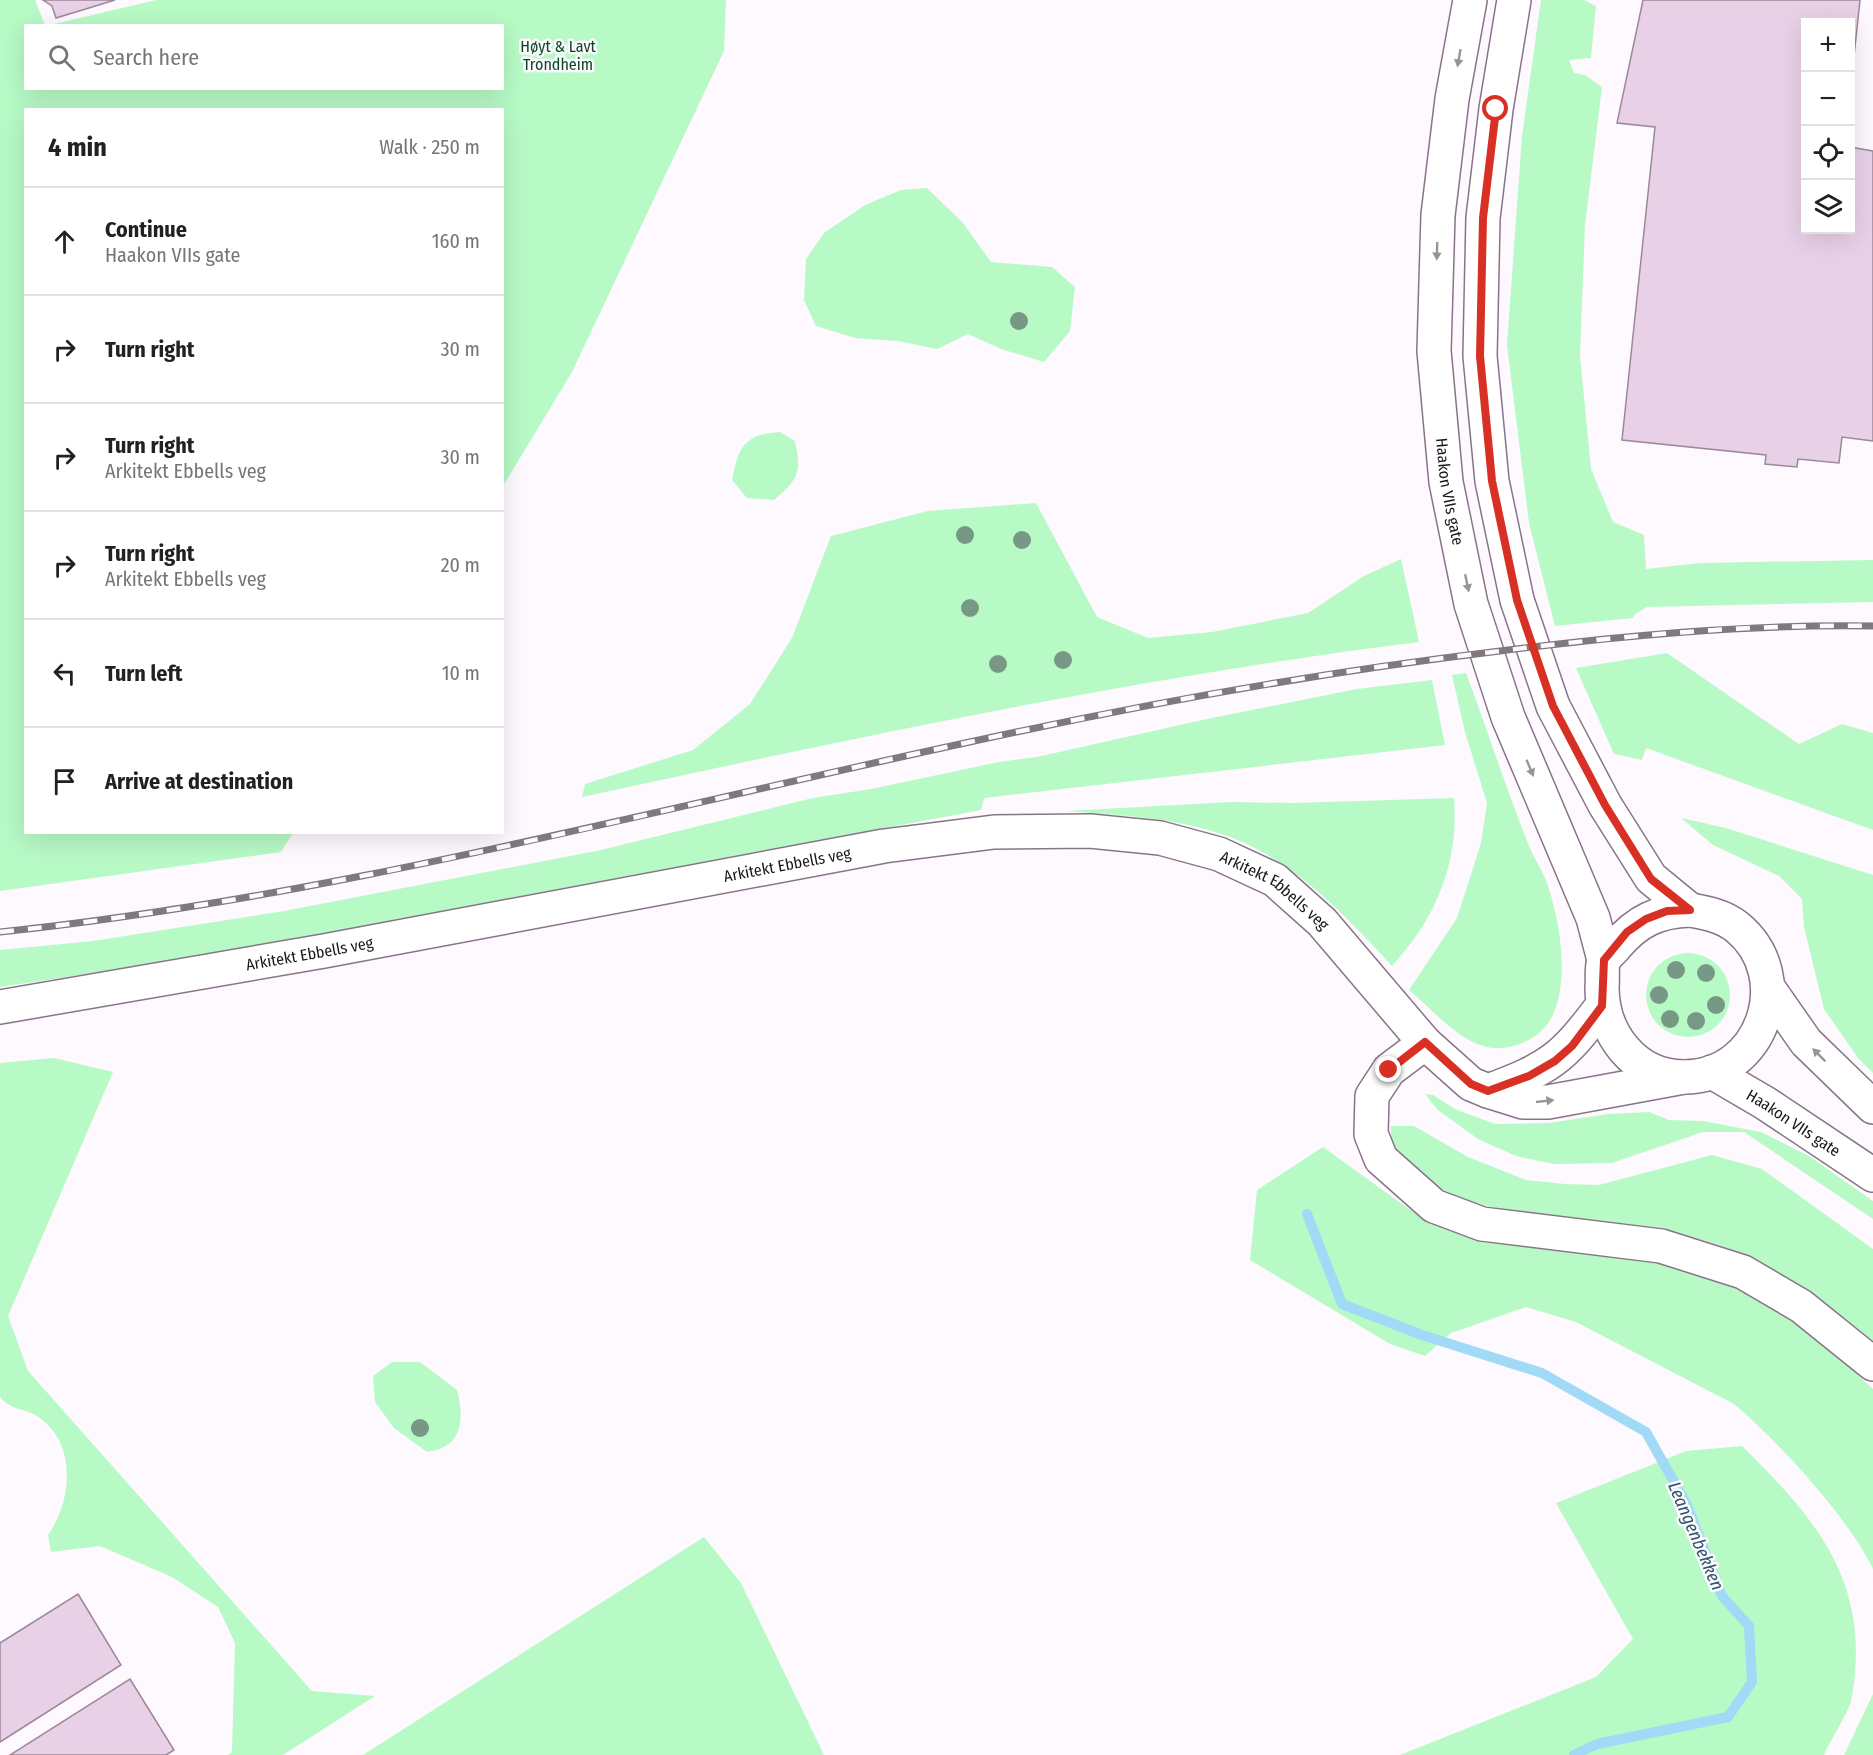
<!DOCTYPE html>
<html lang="en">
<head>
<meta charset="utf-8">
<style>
	body { margin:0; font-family:"Fira Sans Condensed",sans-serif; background:#f2f2f2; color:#202124 }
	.controls { position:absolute; right:18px; top:18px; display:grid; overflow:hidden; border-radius:0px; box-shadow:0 6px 24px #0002 }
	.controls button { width:54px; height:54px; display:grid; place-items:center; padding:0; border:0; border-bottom:2px solid #e0e0e0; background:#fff; color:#202124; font:30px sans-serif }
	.stop { position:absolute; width:18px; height:18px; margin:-14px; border:4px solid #d93025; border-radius:50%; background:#fff }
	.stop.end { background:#d93025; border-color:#fff; box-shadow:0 2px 6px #0008 }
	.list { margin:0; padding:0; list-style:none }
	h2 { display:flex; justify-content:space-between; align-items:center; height:78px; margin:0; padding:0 24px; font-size:26px }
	h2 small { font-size:20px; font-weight:400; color:#757577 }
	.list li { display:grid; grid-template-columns:39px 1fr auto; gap:18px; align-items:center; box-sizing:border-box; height:108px; padding:0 24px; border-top:2px solid #e0e0e0 }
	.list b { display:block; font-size:22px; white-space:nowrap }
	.list p { margin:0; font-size:20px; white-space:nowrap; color:#757577 }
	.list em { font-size:20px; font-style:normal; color:#757577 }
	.icon { flex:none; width:33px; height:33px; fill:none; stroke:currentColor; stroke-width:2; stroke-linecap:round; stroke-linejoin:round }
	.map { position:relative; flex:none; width:1873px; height:1755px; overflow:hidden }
	.search { position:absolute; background:#fff; box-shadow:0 6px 24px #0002; left:24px; top:24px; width:480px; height:66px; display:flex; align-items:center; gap:15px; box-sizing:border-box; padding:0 21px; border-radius:0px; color:#757577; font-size:22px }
	.panel { position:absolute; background:#fff; box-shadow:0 6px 24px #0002; left:24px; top:108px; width:480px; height:726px; border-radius:0px }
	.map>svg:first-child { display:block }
	.green { fill:#b7fac6 }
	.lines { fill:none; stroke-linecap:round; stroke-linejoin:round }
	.stream { stroke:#a0daf7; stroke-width:10 }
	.building { fill:#e8d1e7; stroke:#9c879b; stroke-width:1.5 }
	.minor-casing { stroke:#887488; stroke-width:36 }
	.major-casing { stroke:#887488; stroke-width:36 }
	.minor { stroke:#fff; stroke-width:33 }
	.major { stroke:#fff; stroke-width:33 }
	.rail-casing { stroke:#7f787f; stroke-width:7 }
	.rail { stroke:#fef9fe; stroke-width:4.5; stroke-dasharray:14; stroke-linecap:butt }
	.tree { fill:#779885 }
	.oneway { fill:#989598 }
	.route { stroke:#d93025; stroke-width:8 }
	.labels { text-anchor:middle; stroke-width:5; stroke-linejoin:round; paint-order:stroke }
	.park-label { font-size:16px; fill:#084822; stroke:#fef9fe }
	.street-label { font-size:16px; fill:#1b131b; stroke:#fef9fe }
	.water-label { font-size:18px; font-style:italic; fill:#2a576b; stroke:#fef9fe }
</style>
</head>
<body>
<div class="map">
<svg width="1873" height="1755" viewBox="0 0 1873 1755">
	<rect width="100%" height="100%" fill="#fef9fe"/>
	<g class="green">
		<polygon points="0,0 35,0 45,25 26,26 26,88 502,88 502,26 50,25 156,0 726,0 724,51 572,372 503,486 502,110 26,110 26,832 293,833 281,852 0,891"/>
		<polygon points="1541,0 1584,0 1596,6 1591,58 1569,60 1574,73 1585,75 1602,87 1585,225 1580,356 1591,469 1613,522 1644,535 1646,569 1700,563 1873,560 1873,602 1647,607 1635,614 1633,618 1555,626 1529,523 1507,345 1522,136"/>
		<polygon points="927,188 963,223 991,262 1052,267 1075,287 1070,331 1044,362 1001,349 968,334 937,349 898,341 855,338 816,326 804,300 806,259 824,233 865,205 901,190"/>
		<path d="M780,432L795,441C802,473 798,479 774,500L747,498L732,480C738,447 745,434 780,432Z"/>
		<path d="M1036,503L1097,617L1148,638L1212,632L1308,613L1364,576L1401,559L1419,642C1137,677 859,737 582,797L585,784L693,750L750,704L792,638L831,536L928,511Z"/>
		<polygon points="1667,653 1799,744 1842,724 1873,733 1873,830 1646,748 1642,760 1614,754 1576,668"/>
		<path d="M1466,673C1487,729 1505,785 1527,841C1532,856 1543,870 1548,886C1562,927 1576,1013 1532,1038C1479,1069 1447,1022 1409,990L1457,918L1481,843L1487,803L1465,732L1452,675Z"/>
		<polygon points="1432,680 1445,745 984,798 981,810 193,958 0,987 0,950 93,941 284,911 601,850 813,798 871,789 999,762 1037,757 1207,719 1357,689"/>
		<path d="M1454,798C1459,864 1436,918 1392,966C1342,912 1289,854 1215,832C1167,817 1116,815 1066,811L1231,802L1294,803Z"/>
		<polygon points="1681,818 1726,828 1873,875 1873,1073 1858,1058 1824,1009 1804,927 1802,899 1779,876 1713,845"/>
		<circle cx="1688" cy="995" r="42"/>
		<path d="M54,1058L113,1072L8,1316L28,1371L312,1691L375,1696L283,1755H228L232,1752L235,1643L218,1607L172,1577L100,1546L51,1552L48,1535C72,1501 77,1445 40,1418C27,1408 11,1411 0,1397V1063Z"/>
		<polygon points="1425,1094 1433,1095 1455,1109 1495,1124 1549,1123 1608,1114 1649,1112 1669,1120 1703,1121 1761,1132 1809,1156 1873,1201 1873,1219 1744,1132 1703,1132 1612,1163 1554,1164 1516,1156 1478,1139 1438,1110"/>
		<path d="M1391,1126H1414L1468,1157L1526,1180L1565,1184L1599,1185L1712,1155L1762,1169L1873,1249V1345C1829,1310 1784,1268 1730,1249C1696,1237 1660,1228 1624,1224C1554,1216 1458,1217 1406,1162C1395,1150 1390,1142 1391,1126Z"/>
		<path d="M1323,1147L1409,1209L1459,1231L1665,1261L1710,1275L1775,1305L1815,1336L1873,1389V1569C1848,1517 1779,1442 1734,1404L1576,1322L1526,1307L1451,1333L1425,1356L1390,1344L1250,1260L1257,1190Z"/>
		<path d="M392,1362H420L457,1390C465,1420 462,1448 427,1452L394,1428L375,1402L373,1376Z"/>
		<path d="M1742,1446C1818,1521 1873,1584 1851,1702C1844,1720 1832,1737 1824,1755H1400L1596,1677L1633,1639L1556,1503L1686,1451Z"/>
		<polygon points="704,1537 741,1583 824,1755 363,1755"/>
		<polygon points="1873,1694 1873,1755 1844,1755 1846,1751"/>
	</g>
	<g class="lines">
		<polyline class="stream" points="1307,1214 1342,1304 1422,1335 1542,1373 1646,1432 1687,1505 1722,1596 1749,1626 1752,1682 1728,1717 1597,1744 1574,1755"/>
	</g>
	<g class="building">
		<polygon points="43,0 115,0 56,18 52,6"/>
		<polygon points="1643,0 1860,0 1850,94 1850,22 1806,22 1806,230 1850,230 1850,147 1873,151 1873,441 1842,437 1839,463 1798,459 1797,467 1765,464 1766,455 1622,440 1655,127 1617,123"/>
		<polygon points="78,1594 121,1665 0,1742 0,1643"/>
		<polygon points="130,1679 174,1750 166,1755 10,1755"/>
	</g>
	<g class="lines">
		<defs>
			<g id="minor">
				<path id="s1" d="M0,1007L324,951L884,846L994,832L1090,831L1160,838L1219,854L1275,880L1322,922L1425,1043L1471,1084L1488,1091L1523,1102H1548L1684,1077"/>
				<polyline points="1425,1043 1389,1070 1372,1096 1371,1134 1381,1159 1434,1206 1482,1224 1661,1246 1743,1272 1801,1306 1873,1364"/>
				<path d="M1488,1091C1550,1068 1562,1059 1602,1006"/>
			</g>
			<g id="major">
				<path id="s2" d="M1470,0L1452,99L1438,215L1434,351L1446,482L1471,604L1508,717L1593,918L1604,960"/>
				<polyline points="1514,0 1496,109 1483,218 1480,356 1492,481 1517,600 1553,706 1605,805 1651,878 1690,910"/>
				<path d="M1690,910C1707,913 1723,916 1737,927C1797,976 1763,1077 1684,1077C1634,1077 1602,1033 1602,987C1603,979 1601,967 1604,960C1606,955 1613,950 1616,946C1637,921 1658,911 1690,910Z"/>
				<polyline points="1769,989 1806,1042 1873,1107"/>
				<path id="s3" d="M1712,1072L1765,1103L1873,1175"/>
			</g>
		</defs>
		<use href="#minor" class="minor-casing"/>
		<use href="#major" class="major-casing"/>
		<use href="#minor" class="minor"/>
		<use href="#major" class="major"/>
		<defs>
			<path id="rail" d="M0,932C327,898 644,812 965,743C1139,705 1315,673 1492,652C1618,636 1746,624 1873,626"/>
		</defs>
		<use href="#rail" class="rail-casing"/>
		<use href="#rail" class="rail"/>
	</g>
	<g class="tree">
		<circle cx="1019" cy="321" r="9"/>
		<circle cx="965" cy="535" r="9"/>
		<circle cx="1022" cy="540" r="9"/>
		<circle cx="970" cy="608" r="9"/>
		<circle cx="1063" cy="660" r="9"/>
		<circle cx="998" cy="664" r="9"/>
		<circle cx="1676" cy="970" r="9"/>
		<circle cx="1706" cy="973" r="9"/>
		<circle cx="1659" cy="995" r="9"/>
		<circle cx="1716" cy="1005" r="9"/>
		<circle cx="1670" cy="1019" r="9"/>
		<circle cx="1696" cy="1021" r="9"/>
		<circle cx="420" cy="1428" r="9"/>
	</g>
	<defs><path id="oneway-solid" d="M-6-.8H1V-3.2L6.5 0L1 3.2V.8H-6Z" transform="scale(1.5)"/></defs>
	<g class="oneway">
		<use href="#oneway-solid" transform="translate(1459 58) rotate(100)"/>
		<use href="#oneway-solid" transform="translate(1437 251) rotate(92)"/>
		<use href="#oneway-solid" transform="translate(1467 583) rotate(78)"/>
		<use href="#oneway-solid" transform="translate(1530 768) rotate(67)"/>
		<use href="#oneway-solid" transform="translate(1819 1055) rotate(-135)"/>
		<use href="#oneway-solid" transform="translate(1545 1101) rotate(-6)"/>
	</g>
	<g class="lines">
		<polyline class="route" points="1389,1070 1425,1042 1471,1084 1488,1091 1529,1076 1555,1061 1572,1046 1602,1006 1604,960 1627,932 1646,919 1667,911 1690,910 1651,879 1605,805 1553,706 1517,600 1492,481 1480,356 1483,218 1496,109"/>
	</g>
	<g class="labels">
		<g class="park-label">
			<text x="558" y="52">Høyt &amp; Lavt<tspan x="558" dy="18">Trondheim</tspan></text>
		</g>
		<g class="street-label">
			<text dy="6" stroke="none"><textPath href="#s2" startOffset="495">Haakon VIIs gate</textPath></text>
			<text dy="6" stroke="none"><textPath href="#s1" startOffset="800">Arkitekt Ebbells veg</textPath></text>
			<text dy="6" stroke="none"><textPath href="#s1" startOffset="1304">Arkitekt Ebbells veg</textPath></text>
			<text dy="6" stroke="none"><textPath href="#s1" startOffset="314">Arkitekt Ebbells veg</textPath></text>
			<text dy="6" stroke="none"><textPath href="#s3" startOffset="96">Haakon VIIs gate</textPath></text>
		</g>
		<g class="water-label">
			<text transform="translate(1696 1536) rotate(67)" y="6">Leangenbekken</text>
		</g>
	</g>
</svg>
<div class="controls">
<button>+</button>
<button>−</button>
<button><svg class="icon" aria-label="locate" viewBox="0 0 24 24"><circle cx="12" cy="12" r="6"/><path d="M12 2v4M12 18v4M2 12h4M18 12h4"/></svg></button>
<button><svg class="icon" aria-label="layers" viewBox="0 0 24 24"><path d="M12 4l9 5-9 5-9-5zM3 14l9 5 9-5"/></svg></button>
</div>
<div class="stop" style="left:1496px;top:109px"></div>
<div class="stop end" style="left:1389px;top:1070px"></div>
<div class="search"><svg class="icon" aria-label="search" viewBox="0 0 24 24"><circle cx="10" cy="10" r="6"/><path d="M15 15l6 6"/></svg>Search here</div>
<section class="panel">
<h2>4 min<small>Walk · 250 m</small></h2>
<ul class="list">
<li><svg class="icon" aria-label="ahead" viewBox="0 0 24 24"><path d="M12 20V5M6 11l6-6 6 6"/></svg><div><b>Continue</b><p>Haakon VIIs gate</p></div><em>160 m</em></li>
<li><svg class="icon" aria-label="right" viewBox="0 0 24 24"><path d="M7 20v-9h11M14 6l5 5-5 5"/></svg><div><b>Turn right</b></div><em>30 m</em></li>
<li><svg class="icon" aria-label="right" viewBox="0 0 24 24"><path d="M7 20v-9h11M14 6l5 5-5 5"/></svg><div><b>Turn right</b><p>Arkitekt Ebbells veg</p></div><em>30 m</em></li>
<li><svg class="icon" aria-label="right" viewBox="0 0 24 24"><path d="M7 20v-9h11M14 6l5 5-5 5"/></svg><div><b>Turn right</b><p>Arkitekt Ebbells veg</p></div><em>20 m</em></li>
<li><svg class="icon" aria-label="left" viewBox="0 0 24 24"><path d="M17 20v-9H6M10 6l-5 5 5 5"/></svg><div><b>Turn left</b></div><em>10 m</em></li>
<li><svg class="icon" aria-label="arrive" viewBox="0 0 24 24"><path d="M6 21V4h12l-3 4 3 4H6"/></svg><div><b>Arrive at destination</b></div></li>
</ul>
</section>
</div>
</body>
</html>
